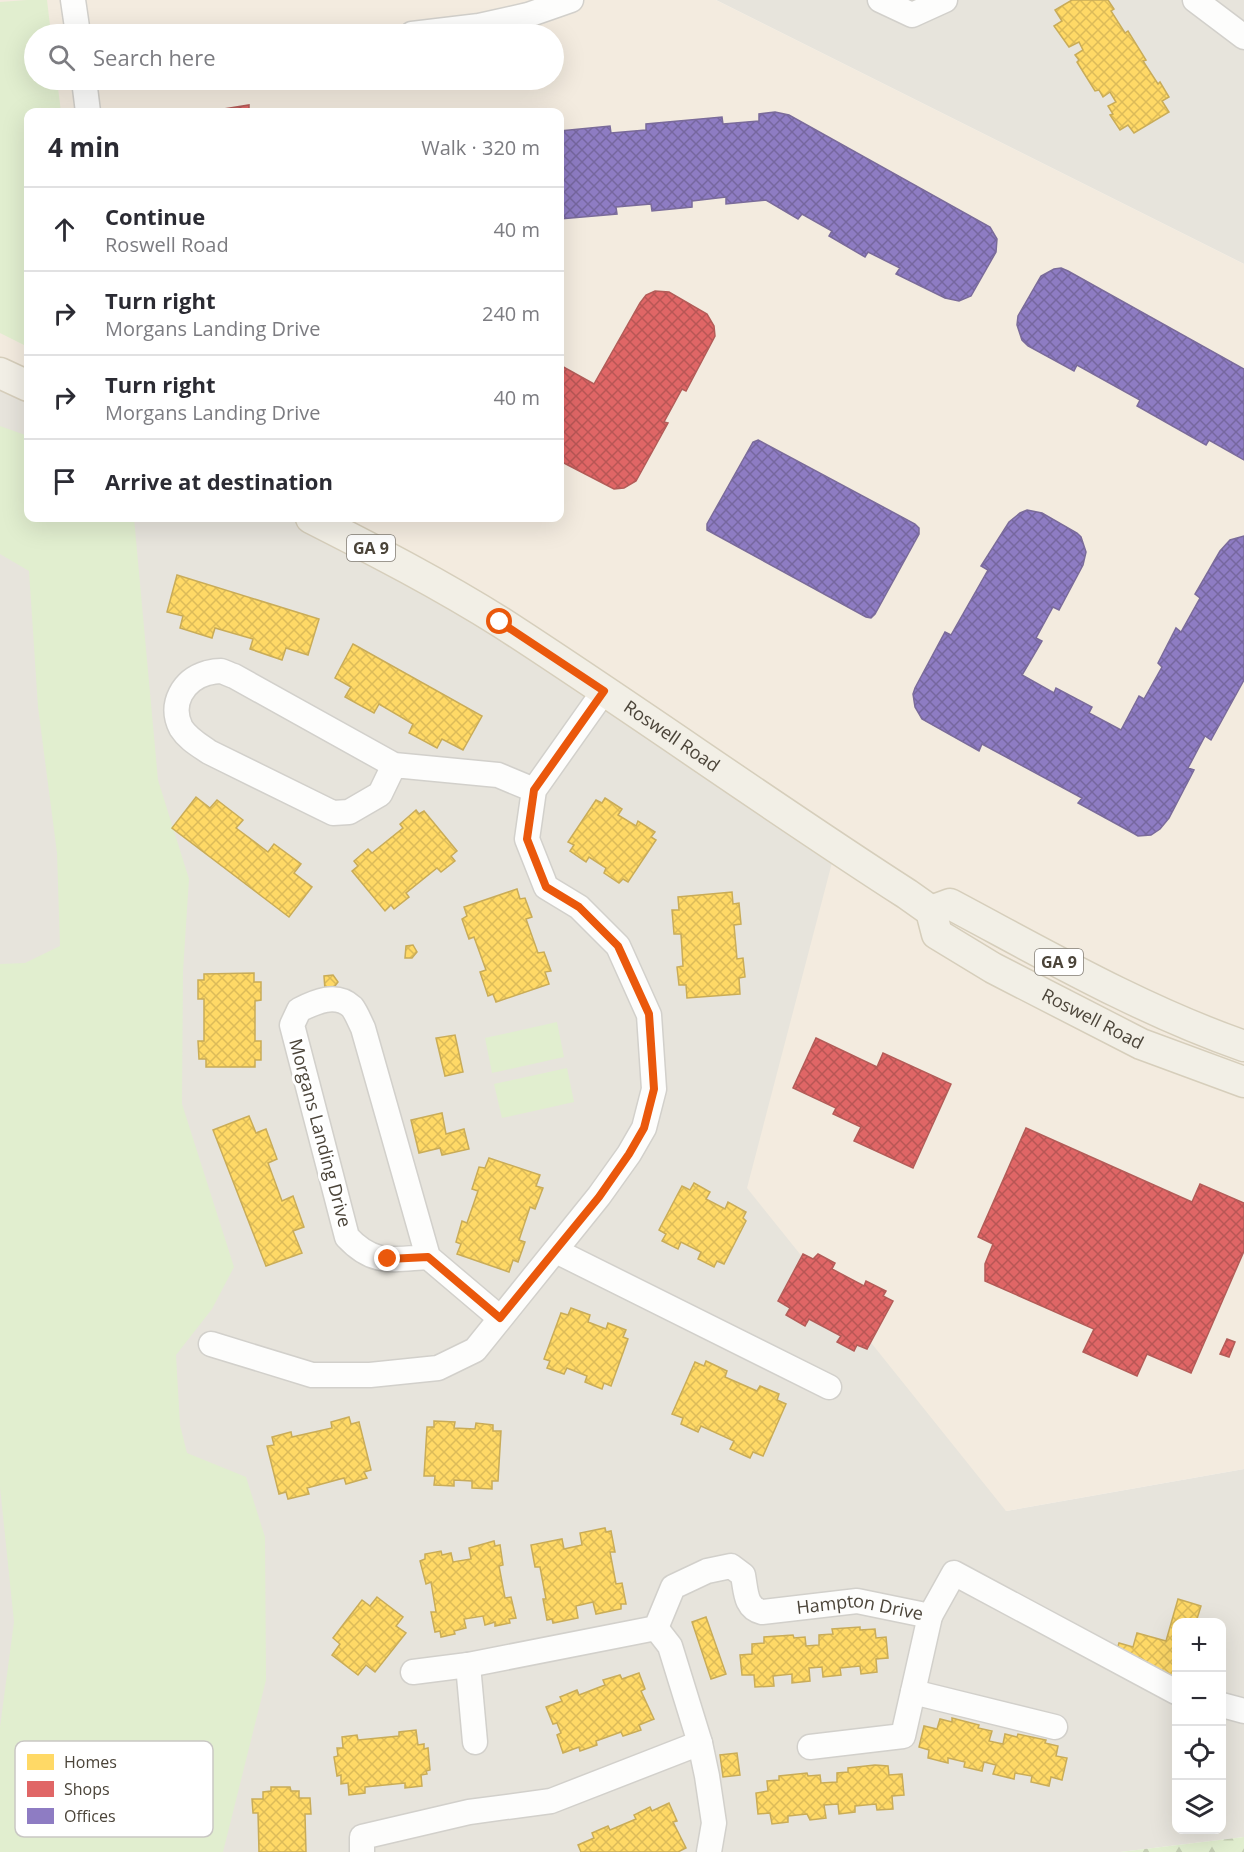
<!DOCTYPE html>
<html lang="en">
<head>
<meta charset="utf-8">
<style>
	body { margin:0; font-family:"Open Sans",sans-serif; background:#f7f7f7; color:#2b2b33 }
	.controls { position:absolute; right:18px; bottom:18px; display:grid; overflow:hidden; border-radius:12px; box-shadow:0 6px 24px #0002 }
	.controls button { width:54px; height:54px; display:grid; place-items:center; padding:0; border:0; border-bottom:2px solid #e1e1e2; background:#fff; color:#2b2b33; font:30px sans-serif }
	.stop { position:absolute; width:18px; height:18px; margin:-14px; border:4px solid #ea580c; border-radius:50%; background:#fff }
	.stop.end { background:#ea580c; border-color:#fff; box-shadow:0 2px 6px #0008 }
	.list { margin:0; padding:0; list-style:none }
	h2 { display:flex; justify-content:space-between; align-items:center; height:78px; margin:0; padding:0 24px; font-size:26px }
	h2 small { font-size:20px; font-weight:400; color:#7c7c81 }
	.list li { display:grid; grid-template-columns:39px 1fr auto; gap:18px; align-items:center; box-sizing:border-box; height:84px; padding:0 24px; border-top:2px solid #e1e1e2 }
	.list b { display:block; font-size:22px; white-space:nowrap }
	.list p { margin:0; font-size:20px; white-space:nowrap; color:#7c7c81 }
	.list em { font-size:20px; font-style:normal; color:#7c7c81 }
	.icon { flex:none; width:33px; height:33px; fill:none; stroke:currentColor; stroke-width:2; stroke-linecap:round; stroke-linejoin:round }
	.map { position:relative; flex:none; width:1244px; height:1852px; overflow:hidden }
	.search { position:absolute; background:#fff; box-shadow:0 6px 24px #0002; left:24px; top:24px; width:540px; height:66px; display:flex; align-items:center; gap:15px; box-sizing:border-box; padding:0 21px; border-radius:33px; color:#7c7c81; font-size:22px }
	.panel { position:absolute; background:#fff; box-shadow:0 6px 24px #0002; left:24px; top:108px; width:540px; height:414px; border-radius:12px }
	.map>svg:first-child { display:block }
	.residential { fill:#e7e4dc; fill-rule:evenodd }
	.commercial { fill:#f3ebdf; fill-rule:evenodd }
	.green { fill:#e1eecf }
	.forest { fill:url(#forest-firs) }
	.homes { fill:url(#homes-cross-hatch); stroke:#c9ac58; stroke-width:1.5 }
	.shops { fill:url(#shops-cross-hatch); stroke:#b35c58; stroke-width:1.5 }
	.offices { fill:url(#offices-cross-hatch); stroke:#7a6b9a; stroke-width:1.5 }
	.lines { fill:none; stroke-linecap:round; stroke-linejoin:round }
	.minor-casing { stroke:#d2d0cb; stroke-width:27 }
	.major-casing { stroke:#d6cebb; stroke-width:33 }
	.minor { stroke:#fdfdfc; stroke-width:24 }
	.major { stroke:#f2efe6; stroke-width:30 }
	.route { stroke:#ea580c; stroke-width:8 }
	.labels { text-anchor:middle; stroke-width:6; stroke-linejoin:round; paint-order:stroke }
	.shield { fill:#fff; stroke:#817c74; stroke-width:1.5 }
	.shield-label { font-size:16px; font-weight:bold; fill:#4b4439 }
	.street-label { font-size:18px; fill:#4b4439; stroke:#fff }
	.key { fill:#fff; stroke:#c9c7c4; stroke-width:1.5 }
	.key-label { font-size:16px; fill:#4b4439 }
</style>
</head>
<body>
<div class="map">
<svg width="1244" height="1852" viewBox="0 0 1244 1852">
	<defs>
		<pattern id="forest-firs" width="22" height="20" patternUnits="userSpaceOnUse" patternTransform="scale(1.5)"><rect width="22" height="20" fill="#e1eecf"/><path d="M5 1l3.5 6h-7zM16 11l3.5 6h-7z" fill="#c3cdb2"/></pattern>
		<pattern id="homes-cross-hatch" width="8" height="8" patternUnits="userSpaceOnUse" patternTransform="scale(1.5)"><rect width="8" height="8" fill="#ffd966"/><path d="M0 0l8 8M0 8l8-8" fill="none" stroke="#dcbb59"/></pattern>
		<pattern id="shops-cross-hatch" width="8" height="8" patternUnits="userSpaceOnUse" patternTransform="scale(1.5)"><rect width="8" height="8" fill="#e06666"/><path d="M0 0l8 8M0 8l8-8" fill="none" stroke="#b85655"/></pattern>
		<pattern id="offices-cross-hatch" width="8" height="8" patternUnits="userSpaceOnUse" patternTransform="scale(1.5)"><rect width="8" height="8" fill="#8e7cc3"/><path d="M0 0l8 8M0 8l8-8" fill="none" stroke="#76679f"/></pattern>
	</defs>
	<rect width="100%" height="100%" fill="#f4f2ee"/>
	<g class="residential">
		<polygon points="716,0 1244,0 1244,264"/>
		<path d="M0,381L28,391V518H306L840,832L1006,1511L1244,1469V1837L1120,1852H0ZM1176,1622H1222V1830H1176Z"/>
	</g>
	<path class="commercial" d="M0,0H716L1244,264V1469L1006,1511L747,1188L840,832L306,518H560V112H28V391L0,381ZM34,34H554V80H34Z"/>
	<g class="green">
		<polygon points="27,0 47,0 51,34 34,34 34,80 57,80 61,112 28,112 28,347 0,333 0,2"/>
		<polygon points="0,426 28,436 28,518 134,518 158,780 189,879 183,971 182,1104 234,1267 212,1309 176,1355 180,1425 187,1453 246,1477 265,1537 266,1680 223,1852 0,1852 0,1727 14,1622 0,1487 0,964 25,963 60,946 57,853 38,707 29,571 0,554"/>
		<polygon points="557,1022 564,1057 492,1073 485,1038"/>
		<polygon points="567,1068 574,1102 502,1118 494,1084"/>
	</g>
	<polygon class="forest" points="1244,1837 1244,1852 1120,1852"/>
	<g class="homes">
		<polygon points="1072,0 1108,0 1114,9 1111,11 1125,33 1128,31 1146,60 1143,61 1158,84 1160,82 1169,97 1162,101 1169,112 1134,133 1128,125 1120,130 1110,115 1113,114 1108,106 1116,102 1110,92 1103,97 1099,90 1095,91 1077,62 1079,60 1075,55 1083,50 1079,42 1069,47 1054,26 1062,21 1055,10"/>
		<polygon points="177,575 319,619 308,655 286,648 282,660 250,649 253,639 215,628 212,638 180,628 183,616 167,612"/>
		<polygon points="353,644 482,716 463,750 442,739 437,748 409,733 413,724 379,704 374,713 345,697 351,687 335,678"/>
		<polygon points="196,797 210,808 217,800 243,820 236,828 268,852 274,844 301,864 294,873 312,887 289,917 172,828"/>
		<polygon points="605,798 622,809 618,815 636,826 638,821 655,832 651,837 656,840 628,882 623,879 619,883 604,873 606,868 589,857 586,862 570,851 574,845 568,842 596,800 602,803"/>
		<polygon points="416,810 419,814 424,811 457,851 451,856 455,861 441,872 437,868 406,893 409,897 394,909 391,905 385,911 352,871 358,866 354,861 368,849 372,853 403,828 400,824"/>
		<polygon points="517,889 520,899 525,898 532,917 526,919 538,953 544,952 551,971 545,972 549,984 496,1002 493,994 488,996 480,972 486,970 474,937 469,939 462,919 467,916 464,907"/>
		<polygon points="732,892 733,904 739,903 741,924 734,925 737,959 743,958 745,977 739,978 740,994 687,998 686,985 679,985 677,967 683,966 681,934 674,934 672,910 679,910 678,897"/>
		<polygon points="413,945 417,952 412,958 405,958 406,946"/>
		<polygon points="254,973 254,982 261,982 261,1000 255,1001 255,1041 261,1041 261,1060 255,1060 255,1067 206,1067 206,1059 199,1059 198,1041 204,1041 204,999 198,999 198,980 204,980 204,974"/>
		<polygon points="333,975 338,982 332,990 325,990 324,976"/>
		<polygon points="455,1035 463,1072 445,1076 436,1038"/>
		<polygon points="442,1113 446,1134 464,1129 469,1149 442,1155 440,1148 419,1153 411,1120"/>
		<polygon points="249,1116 256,1133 266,1129 277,1159 268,1163 282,1201 293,1196 304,1227 293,1231 302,1253 266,1266 213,1130"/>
		<polygon points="489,1158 540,1175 536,1186 543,1188 535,1209 530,1207 519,1240 525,1242 518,1262 513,1260 509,1272 457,1254 461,1244 456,1242 462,1221 467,1223 478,1191 472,1189 479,1167 485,1168"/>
		<polygon points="694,1183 710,1192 706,1199 725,1209 728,1202 746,1212 743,1218 746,1221 724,1264 717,1261 714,1267 698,1259 701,1252 681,1242 678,1249 662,1241 666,1234 659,1230 682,1186 690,1190"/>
		<polygon points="571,1308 590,1315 588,1322 606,1329 608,1323 626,1330 623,1337 628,1339 611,1386 604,1383 602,1389 585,1382 587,1376 567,1368 564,1374 547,1368 550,1361 544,1359 561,1313 568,1315"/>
		<polygon points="706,1361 727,1371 725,1377 757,1391 760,1386 779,1394 777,1400 786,1404 763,1456 753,1452 750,1458 730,1449 734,1441 701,1426 698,1432 681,1424 683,1418 672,1414 695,1362 704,1366"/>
		<polygon points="349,1417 351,1424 359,1422 371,1470 364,1472 367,1478 346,1484 344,1478 307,1488 309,1494 288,1499 286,1492 279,1494 267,1446 274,1445 272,1437 291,1432 292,1437 332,1428 331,1422"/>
		<polygon points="434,1421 455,1422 454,1428 475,1429 476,1423 493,1425 493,1431 501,1431 498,1481 492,1481 492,1489 472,1488 472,1481 454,1480 454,1486 434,1485 435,1476 424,1476 427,1427 434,1427"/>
		<polygon points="605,1528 606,1532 611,1531 615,1552 610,1552 616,1584 622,1583 626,1604 621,1604 621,1609 596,1614 593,1602 576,1606 578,1618 553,1623 552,1619 547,1620 543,1599 546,1599 540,1567 535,1567 531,1545 562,1539 564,1549 582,1545 580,1533"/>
		<polygon points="494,1541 495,1546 500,1545 503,1565 499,1566 505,1598 511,1597 516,1618 509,1619 510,1623 495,1626 495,1622 485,1625 483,1616 464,1619 466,1628 454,1631 455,1634 441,1637 440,1631 435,1632 431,1612 436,1612 431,1582 426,1584 420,1561 425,1559 425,1554 441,1551 442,1555 451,1553 453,1562 471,1559 469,1548"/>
		<polygon points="377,1597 403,1617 396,1626 406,1633 375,1672 366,1665 358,1675 332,1655 340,1644 333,1638 362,1600 370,1606"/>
		<polygon points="1178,1599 1201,1606 1196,1622 1176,1622 1176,1677 1172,1676 1171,1679 1114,1659 1119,1643 1133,1647 1137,1633 1166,1641"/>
		<polygon points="706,1617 726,1674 711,1679 692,1622"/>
		<polygon points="860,1627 860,1630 875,1629 876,1638 886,1637 888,1658 876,1659 877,1672 861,1674 860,1666 840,1668 841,1675 823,1677 822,1667 809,1668 810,1681 792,1683 792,1674 773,1676 774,1686 755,1687 754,1675 742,1675 740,1655 752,1654 752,1644 764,1643 764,1637 793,1635 794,1638 805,1637 806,1646 819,1645 819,1635 833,1634 832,1629"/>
		<polygon points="639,1673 645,1689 641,1691 654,1719 639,1725 641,1730 623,1736 621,1732 596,1741 597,1745 580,1751 579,1747 563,1753 557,1735 561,1733 557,1723 553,1724 546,1707 562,1701 560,1697 577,1690 579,1695 605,1685 603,1680 620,1675 622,1679"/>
		<polygon points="952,1718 979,1725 978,1728 992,1731 989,1741 1003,1744 1005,1734 1017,1737 1018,1734 1046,1740 1045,1743 1058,1746 1056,1756 1067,1758 1062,1780 1051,1777 1049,1786 1031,1782 1032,1776 1015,1773 1014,1779 993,1774 996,1765 984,1762 982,1771 964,1767 965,1762 948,1758 948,1763 928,1758 929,1750 919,1747 924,1726 937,1729 940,1719 952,1722"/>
		<polygon points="416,1730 418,1745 424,1744 424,1749 428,1748 430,1770 426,1771 427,1774 421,1775 422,1786 405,1788 405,1783 365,1787 365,1793 349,1795 348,1783 341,1784 341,1775 337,1776 334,1757 338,1756 337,1748 343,1748 342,1737 357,1735 358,1740 399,1736 399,1732"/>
		<polygon points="737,1753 740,1775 723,1777 720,1755"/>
		<polygon points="875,1765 888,1766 889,1775 902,1774 904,1795 892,1796 893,1809 877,1810 876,1804 855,1806 855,1812 839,1814 838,1804 824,1805 826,1818 810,1820 807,1814 788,1816 788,1822 772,1824 770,1813 758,1814 756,1793 768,1791 767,1781 779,1780 779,1776 807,1773 808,1776 820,1775 821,1783 837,1782 837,1773 848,1772 848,1768"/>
		<polygon points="271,1787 290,1787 291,1791 299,1791 299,1798 310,1798 311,1814 305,1814 306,1852 259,1852 258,1813 253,1813 252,1799 263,1799 263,1792 271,1791"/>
		<polygon points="669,1803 677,1821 673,1822 686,1848 678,1852 581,1852 578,1845 594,1838 592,1833 608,1826 610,1830 636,1819 634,1815 650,1807 652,1811"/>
	</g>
	<g class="shops">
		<polygon points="249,105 249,112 218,112 218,110"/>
		<polygon points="655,291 669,292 707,314 714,326 715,336 686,391 682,389 664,422 668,423 636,481 624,488 614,489 560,461 560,365 594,384 640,303 646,295"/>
		<polygon points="816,1038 877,1067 883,1053 951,1084 913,1168 854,1141 861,1127 833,1114 836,1108 793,1088"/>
		<polygon points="1026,1128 1192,1202 1200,1184 1244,1203 1244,1251 1191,1373 1147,1354 1137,1376 1083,1352 1094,1329 985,1281 985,1264 993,1244 978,1237"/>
		<polygon points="803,1254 813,1259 818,1254 835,1263 832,1269 864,1286 866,1281 886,1291 883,1296 893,1301 867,1349 857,1345 854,1351 837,1342 841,1336 809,1319 805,1326 786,1315 790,1308 778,1301"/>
		<polygon points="1227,1339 1235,1342 1229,1357 1220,1354"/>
	</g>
	<g class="offices">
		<polygon points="775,112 789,115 990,227 997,239 996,252 971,296 959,301 945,298 896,274 900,268 868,252 865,257 829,236 832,231 802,214 798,219 766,200 726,204 726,197 692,201 692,207 652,211 651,204 616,207 617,214 560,219 560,131 610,126 611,133 646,130 646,124 722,117 723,124 759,121 759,114"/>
		<polygon points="1061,268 1068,271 1244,369 1244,460 1209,440 1206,445 1137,406 1140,400 1077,365 1074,371 1028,346 1022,340 1017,325 1018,316 1041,276 1054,269"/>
		<polygon points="758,440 915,524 919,528 919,534 875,614 871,618 866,617 707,530 707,524 753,442"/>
		<polygon points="1027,510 1042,513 1077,533 1081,537 1086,552 1083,565 1059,610 1053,607 1036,638 1042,641 1022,675 1054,693 1056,688 1092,707 1089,713 1121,730 1139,696 1144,699 1162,667 1158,663 1176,628 1181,632 1200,598 1195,594 1220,551 1230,540 1244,536 1244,680 1211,740 1205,736 1188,768 1194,770 1169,818 1160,829 1151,835 1138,836 1133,833 1078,803 1082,798 982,744 979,751 922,719 915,707 913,694 915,688 945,632 951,635 988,570 981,566 1009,522 1020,513"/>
	</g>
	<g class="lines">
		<defs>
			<g id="minor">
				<polyline points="73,0 78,34"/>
				<polyline points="880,0 912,15 945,0"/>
				<polyline points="1195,0 1244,37"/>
				<polyline points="412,34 479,26 528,15 571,0"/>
				<polyline points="84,80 88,112"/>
				<path d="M394,765L380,794L349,812L333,813L209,752C199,745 188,739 181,728C169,704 183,680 207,673C211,672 216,671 221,671C225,672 230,675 234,676L394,765L498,775L534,790"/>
				<polyline points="556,1251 829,1387"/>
				<path d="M428,1257C393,1259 374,1266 347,1237L292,1025L299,1010C315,1002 336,992 352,1007C356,1012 360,1022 363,1028L428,1257L500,1318"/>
				<polyline points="211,1344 312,1375 370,1375 438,1368 475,1350 599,1196 629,1154 644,1128 654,1089 649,1015 618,946 579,907 546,887 527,839 534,790 604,691"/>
				<polyline points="656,1628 670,1646 700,1743 707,1776 714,1823 709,1852"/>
				<polyline points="468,1665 475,1742"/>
				<path id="s1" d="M413,1672L468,1665L656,1628L673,1587L707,1571L731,1566L743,1575C746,1591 745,1608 762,1612L857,1601L930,1616L954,1573L1176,1692"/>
				<polyline points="913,1692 1055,1727"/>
				<polyline points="1222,1705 1244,1711"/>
				<polyline points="810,1747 903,1736 930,1616"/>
				<polyline points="362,1852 362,1837 469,1812 551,1801 700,1743"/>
			</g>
			<g id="major">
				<polyline points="0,373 28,386"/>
				<path id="s2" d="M311,518C376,551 440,584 502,623C638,711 770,806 907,894L931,911L937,934L993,968L1141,1044L1244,1082"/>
				<path d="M931,911L950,904C1046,955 1141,1010 1244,1046"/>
			</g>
		</defs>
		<use href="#minor" class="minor-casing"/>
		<use href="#major" class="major-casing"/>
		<use href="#minor" class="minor"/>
		<use href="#major" class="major"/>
	</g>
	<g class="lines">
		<polyline class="route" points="388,1259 428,1257 500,1318 599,1197 629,1154 644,1128 654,1089 649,1014 618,946 579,907 546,887 527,839 534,790 604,691 500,622"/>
	</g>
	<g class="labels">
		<g class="shield">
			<rect x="347" y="535" width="48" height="26" rx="4.5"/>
			<rect x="1035" y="949" width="48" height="26" rx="4.5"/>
		</g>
		<g class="shield-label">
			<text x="371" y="554">GA 9</text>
			<text x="1059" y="968">GA 9</text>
		</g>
		<g class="street-label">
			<text dy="6" stroke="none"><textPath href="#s2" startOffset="422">Roswell Road</textPath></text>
			<text dy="6" stroke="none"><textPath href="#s2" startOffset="936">Roswell Road</textPath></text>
			<text transform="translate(320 1133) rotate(75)" y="6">Morgans Landing Drive</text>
			<text dy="6" stroke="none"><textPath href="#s1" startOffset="512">Hampton Drive</textPath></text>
		</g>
	</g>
	<rect x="15" y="1741" width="198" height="96" rx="9" class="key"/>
	<rect x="27" y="1754" width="27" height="16" fill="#ffd966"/>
	<rect x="27" y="1781" width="27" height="16" fill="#e06666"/>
	<rect x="27" y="1808" width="27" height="16" fill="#8e7cc3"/>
	<g class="key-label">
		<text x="64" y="1768">Homes</text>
		<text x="64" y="1795">Shops</text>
		<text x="64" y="1822">Offices</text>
	</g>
</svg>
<div class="controls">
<button>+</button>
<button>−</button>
<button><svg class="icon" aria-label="locate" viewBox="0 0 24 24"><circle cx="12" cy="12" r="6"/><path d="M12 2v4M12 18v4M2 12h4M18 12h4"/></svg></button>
<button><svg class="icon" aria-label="layers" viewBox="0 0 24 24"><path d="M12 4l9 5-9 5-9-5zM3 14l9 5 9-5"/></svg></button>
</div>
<div class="stop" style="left:500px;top:622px"></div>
<div class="stop end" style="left:388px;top:1259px"></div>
<div class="search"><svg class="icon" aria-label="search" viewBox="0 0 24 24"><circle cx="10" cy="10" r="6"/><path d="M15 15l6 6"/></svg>Search here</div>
<section class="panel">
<h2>4 min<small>Walk · 320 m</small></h2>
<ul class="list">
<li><svg class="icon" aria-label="ahead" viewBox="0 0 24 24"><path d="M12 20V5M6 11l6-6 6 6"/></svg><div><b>Continue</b><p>Roswell Road</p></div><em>40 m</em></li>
<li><svg class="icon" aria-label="right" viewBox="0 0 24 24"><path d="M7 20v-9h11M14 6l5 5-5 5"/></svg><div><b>Turn right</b><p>Morgans Landing Drive</p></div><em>240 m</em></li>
<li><svg class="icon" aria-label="right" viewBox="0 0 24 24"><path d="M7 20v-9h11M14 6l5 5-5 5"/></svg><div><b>Turn right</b><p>Morgans Landing Drive</p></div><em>40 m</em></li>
<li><svg class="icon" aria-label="arrive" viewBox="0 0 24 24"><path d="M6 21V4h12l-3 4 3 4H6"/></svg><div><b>Arrive at destination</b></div></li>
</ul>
</section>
</div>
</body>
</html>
